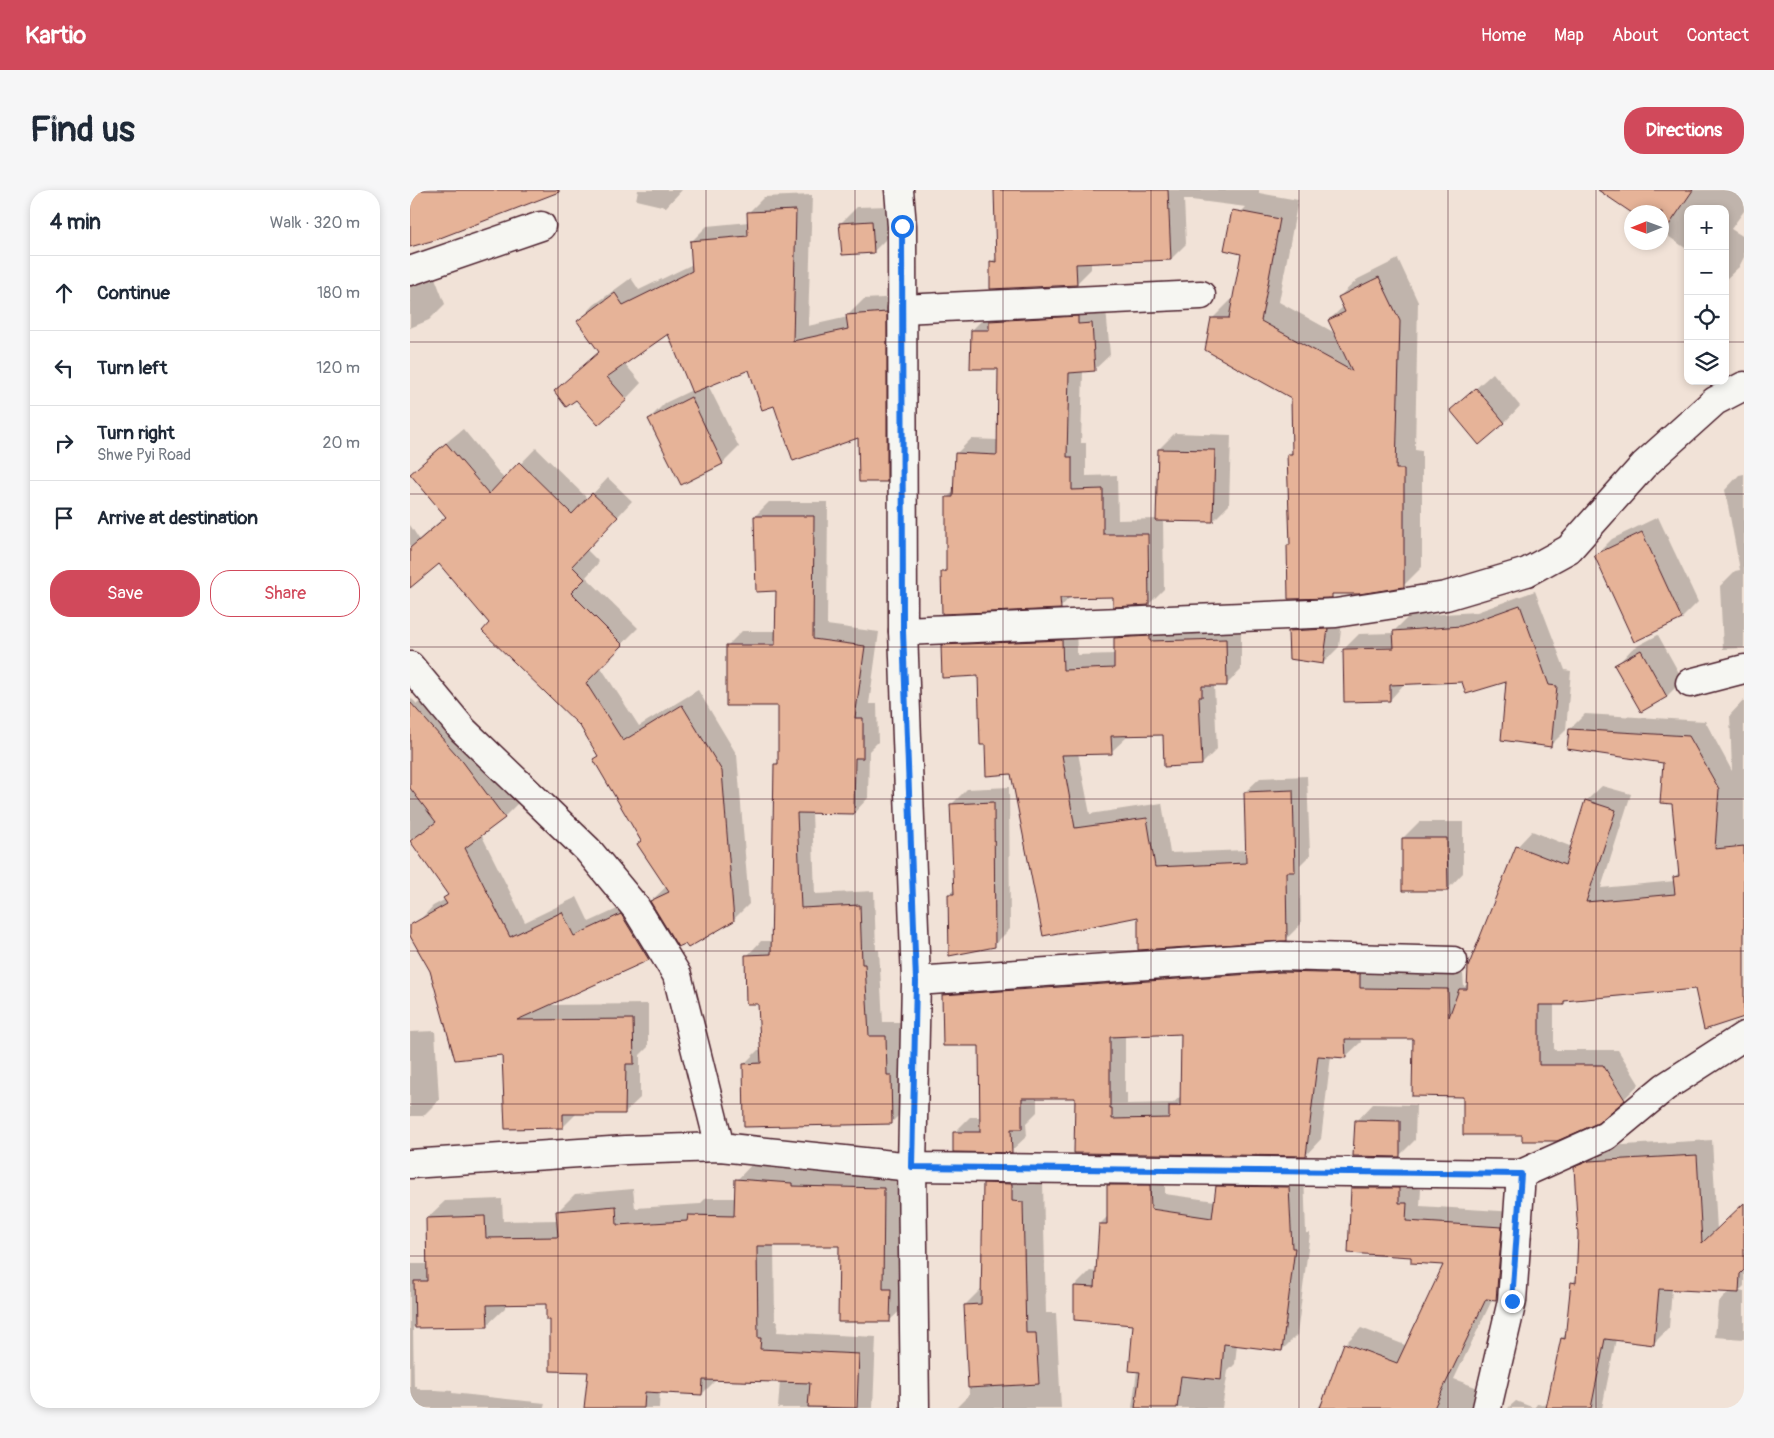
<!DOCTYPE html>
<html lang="en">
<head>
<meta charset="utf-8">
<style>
	body { margin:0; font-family:Pangolin,sans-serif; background:#f6f6f7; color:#1f2937 }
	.controls { position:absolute; right:15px; top:15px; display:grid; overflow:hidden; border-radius:10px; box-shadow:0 2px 8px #0003 }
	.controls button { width:45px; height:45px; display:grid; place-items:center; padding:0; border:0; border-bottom:1px solid #e0e1e3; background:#fff; color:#1f2937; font:25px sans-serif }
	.compass { position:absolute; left:1214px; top:15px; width:45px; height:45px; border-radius:50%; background:#fff; box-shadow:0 2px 8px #0003; rotate:269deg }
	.stop { position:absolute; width:15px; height:15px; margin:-11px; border:4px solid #1a73e8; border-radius:50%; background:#fff }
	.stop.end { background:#1a73e8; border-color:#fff; box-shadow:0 1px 5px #0008 }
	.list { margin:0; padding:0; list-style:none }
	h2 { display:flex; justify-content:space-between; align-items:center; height:65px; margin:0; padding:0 20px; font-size:21px }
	h2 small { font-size:16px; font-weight:400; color:#747a83 }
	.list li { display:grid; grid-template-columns:32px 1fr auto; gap:15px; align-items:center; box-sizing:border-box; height:75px; padding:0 20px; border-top:1px solid #e0e1e3 }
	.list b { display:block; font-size:19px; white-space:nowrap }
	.list p { margin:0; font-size:16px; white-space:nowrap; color:#747a83 }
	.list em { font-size:16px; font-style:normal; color:#747a83 }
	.actions { display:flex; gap:10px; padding:15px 20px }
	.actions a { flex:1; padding:11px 0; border:1px solid #d1495b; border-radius:20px; text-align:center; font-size:18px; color:#d1495b }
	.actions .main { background:#d1495b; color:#fff }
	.icon { flex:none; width:28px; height:28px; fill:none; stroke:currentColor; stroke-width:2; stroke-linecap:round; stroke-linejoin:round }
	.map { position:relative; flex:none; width:1334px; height:1218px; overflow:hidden; border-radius:20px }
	header { display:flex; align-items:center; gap:30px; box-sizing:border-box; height:70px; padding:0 25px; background:#d1495b; color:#fff }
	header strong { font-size:24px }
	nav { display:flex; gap:28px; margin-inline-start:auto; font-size:18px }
	.intro { display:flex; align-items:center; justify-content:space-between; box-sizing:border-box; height:120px; padding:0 30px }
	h1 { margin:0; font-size:35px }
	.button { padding:12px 22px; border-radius:20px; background:#d1495b; color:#fff; font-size:18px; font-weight:700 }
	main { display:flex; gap:30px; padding:0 30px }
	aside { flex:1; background:#fff; border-radius:20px; box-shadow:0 2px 8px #0003 }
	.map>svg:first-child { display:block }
	.shadow { fill:#0003; fill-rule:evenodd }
	.building { fill:#e6b398; stroke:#4a1f2b; fill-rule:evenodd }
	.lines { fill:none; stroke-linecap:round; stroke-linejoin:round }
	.minor-casing { stroke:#4a1f2b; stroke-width:31 }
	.tertiary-casing { stroke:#4a1f2b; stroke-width:31 }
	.minor { stroke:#f6f6f2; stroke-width:28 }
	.tertiary { stroke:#f6f6f2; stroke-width:28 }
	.route { stroke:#1a73e8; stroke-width:6 }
	.grid { fill:none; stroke:#4a1f2b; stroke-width:1; stroke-opacity:0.55 }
</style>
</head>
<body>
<header>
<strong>Kartio</strong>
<nav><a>Home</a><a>Map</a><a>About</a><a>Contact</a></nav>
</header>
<div class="intro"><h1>Find us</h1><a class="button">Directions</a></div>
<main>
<aside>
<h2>4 min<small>Walk · 320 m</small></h2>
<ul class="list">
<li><svg class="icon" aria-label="ahead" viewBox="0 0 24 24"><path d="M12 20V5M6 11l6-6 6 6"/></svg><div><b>Continue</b></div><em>180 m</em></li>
<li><svg class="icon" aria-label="left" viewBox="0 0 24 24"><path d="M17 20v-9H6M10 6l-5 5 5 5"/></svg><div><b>Turn left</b></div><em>120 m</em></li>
<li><svg class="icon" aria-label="right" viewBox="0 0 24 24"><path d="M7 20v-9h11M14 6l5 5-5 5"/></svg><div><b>Turn right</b><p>Shwe Pyi Road</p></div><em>20 m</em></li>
<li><svg class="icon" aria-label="arrive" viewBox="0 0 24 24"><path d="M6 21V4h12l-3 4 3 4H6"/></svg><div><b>Arrive at destination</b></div></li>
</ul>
<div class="actions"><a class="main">Save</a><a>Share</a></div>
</aside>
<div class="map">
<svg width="1334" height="1218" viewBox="0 0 1334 1218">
	<rect width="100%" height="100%" fill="#f1e2d7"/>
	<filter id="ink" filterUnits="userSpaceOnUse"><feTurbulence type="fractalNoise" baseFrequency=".02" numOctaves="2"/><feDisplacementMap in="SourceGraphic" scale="10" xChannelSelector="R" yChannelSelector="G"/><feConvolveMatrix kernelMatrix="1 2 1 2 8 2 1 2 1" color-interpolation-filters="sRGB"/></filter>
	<g filter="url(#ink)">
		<g class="shadow">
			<polygon points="228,0 272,0 256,17 226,10"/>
			<polygon points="585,0 849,0 849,3 888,10 869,112 925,143 919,130 934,116 929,107 948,89 988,69 1008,112 1005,260 1012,261 1012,377 993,396 925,402 921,406 878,356 881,353 879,265 883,260 882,208 802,129 821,110 824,110 833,63 831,22 836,17 774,9 776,54 761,69 681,72 681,79 666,94 581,72 587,67"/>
			<polygon points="1188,0 1334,0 1334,21 1321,39 1334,47 1334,67 1329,77 1315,90 1315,19 1278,19 1278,60 1252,42 1252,22 1223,22"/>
			<polygon points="402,5 398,136 438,127 438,125 454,109 492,107 492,275 476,290 450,247 365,214 339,178 298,195 329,257 313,273 272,294 239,229 255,213 282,200 259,142 215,174 231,193 216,209 166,208 145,201 190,161 169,131 184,115 221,88 229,100 283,74 281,52 297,36 339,32 339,22 354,7"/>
			<polygon points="478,16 479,46 463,62 431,33 447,17"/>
			<polygon points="22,80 35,114 19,130 0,138 0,85"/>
			<polygon points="696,118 700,165 685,179 673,180 671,253 676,253 676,286 707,285 708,330 747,329 749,259 765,243 821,245 819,315 803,331 753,330 754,399 739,414 704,406 661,406 650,418 533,382 537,378 537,308 545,300 546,264 561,249 588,250 589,178 562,140 577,125"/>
			<polygon points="1083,183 1110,216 1095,232 1069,253 1042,220"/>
			<polygon points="53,239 95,290 126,258 178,309 198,288 222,311 177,360 189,372 176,387 228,438 190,476 229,536 288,500 327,565 339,714 323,730 241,711 257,696 185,569 189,565 171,536 29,373 0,396 0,335 9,349 36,326 2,284 17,268"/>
			<polygon points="1334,284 1334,458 1313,459 1310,396 1325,381 1330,380 1315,300 1329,285"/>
			<polygon points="359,312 418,312 417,435 469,442 459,514 467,514 468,552 459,561 458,608 444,623 402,622 405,704 464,701 466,760 469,760 473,832 490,832 491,871 496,918 481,933 334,874 348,860 352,860 349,812 337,766 351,751 362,751 365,575 369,571 369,515 317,456 332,441 367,441 367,400 345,326"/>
			<polygon points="1248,327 1288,412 1272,428 1186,365 1202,349"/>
			<polygon points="1125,401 1155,480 1161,481 1156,540 1140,556 1097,490 1053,490 995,493 980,510 934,459 949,444 984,443 984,441 999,426 1067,422"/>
			<polygon points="933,423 929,457 913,473 880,441 896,425"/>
			<polygon points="720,433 831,435 831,480 816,495 804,495 807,559 792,574 754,544 716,545 716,548 701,562 668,563 680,624 752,613 760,663 837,660 835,602 850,588 897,586 900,665 890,675 891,734 876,749 729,725 602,582 569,485 532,456 547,441 666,436 667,465 705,464 705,448"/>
			<polygon points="1248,445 1273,490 1257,506 1231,520 1206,476 1222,459"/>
			<polygon points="20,503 109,612 94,627 71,644 115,732 167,707 179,732 227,710 254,754 239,769 137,815 238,814 238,857 230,865 230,908 214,923 167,923 153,937 94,864 8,732 23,716 36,709 39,704 0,648 0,507 7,514"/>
			<path d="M1334,510V826L1286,797L1158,809L1154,813L1144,814V860H1208L1229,894L1214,909L1114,943L1054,905L1005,848L950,847L951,852L935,867L921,866L911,949L896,965L666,962V907H627V922L616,933L617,946L601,961L544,943L560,927H571L570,855L534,805L549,790L965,769V783L1053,784L1054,797L1059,792L1107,657L1122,641L1162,657L1176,611L1192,596L1221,604L1191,698L1265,691L1264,687L1270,682L1263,613L1254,572L1160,539L1175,524L1295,531L1322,581L1320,525ZM773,843L772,905L763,913L717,914V903H715V845Z"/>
			<polygon points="599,597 600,739 584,755 539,704 545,699 541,615 557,599"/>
			<polygon points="1009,632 1053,632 1053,683 1037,700 993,648"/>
			<polygon points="25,841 29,910 13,926 0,926 0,842"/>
			<polygon points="963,914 1006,915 1005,950 989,966 947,931"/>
			<polygon points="1302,950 1307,1040 1334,1014 1334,1096 1329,1101 1334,1102 1334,1149 1305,1147 1308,1113 1319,1102 1262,1098 1259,1138 1244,1153 1206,1149 1192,1218 1098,1218 1106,1211 1124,1218 1128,1213 1138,1216 1152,1148 1157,1143 1162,1093 1168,1087 1169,1045 1165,978 1181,962 1196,956"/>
			<polygon points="344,972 491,981 497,1114 479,1131 430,1055 364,1055 365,1131 368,1131 367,1142 466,1147 463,1218 368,1218 370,1191 307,1189 292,1204 250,1201 249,1218 176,1218 179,1181 141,1128 137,1113 95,1114 95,1118 77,1135 3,1137 4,1196 7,1196 7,1199 42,1201 42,1203 135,1213 134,1218 0,1218 0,1074 18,1074 17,1028 35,1011 92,1009 93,1031 148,1030 147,1022 165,1004 223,999 225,1018 290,1014 296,1008 326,1008 327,990"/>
			<polygon points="595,973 633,992 636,1123 646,1123 651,1218 546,1218 559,1205 555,1115 572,1098 575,994"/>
			<polygon points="713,980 755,981 755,1004 805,1011 807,997 822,981 894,982 896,1043 900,1043 887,1145 872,1160 827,1154 825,1174 818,1181 812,1218 722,1218 727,1181 725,1134 665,1096 680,1081 687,1082 690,1034 698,1026 698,995"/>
			<polygon points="958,983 1004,984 1004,998 1011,999 1010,1016 1106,1022 1101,1093 1086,1108 1083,1108 1044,1189 1076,1201 1088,1218 908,1218 914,1209 936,1153 951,1138 995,1155 1035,1074 1002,1065 943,998"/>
		</g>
		<g class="building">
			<polygon points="0,0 149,0 149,2 25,50 0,57"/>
			<polygon points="584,0 758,0 761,70 666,74 667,95 580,99 580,71 586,72"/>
			<polygon points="1188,0 1283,0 1253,44 1252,43 1252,22 1222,23"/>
			<polygon points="386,20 383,151 438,139 436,125 477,122 477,292 449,292 448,248 383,271 364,216 352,220 339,180 282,203 258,144 197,187 217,210 188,235 166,210 156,217 144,201 189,162 167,131 205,103 213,115 282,81 280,51 338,46 337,22"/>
			<polygon points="822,20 870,29 851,131 942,181 918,130 935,122 928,107 969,87 990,131 986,279 994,279 994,397 949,404 922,404 922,408 878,409 877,355 880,355 877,264 882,264 881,208 795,160 801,128 819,128 831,64 814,60"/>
			<polygon points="462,31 464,63 432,65 429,33"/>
			<polygon points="668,126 668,134 682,133 685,181 659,183 657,267 662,267 662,300 693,299 693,344 738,344 739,415 703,417 703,407 650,408 651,419 532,424 531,382 536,382 536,307 543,307 545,263 587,265 588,179 560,179 561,140 579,140 579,131"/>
			<polygon points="1066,198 1095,233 1069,255 1040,220"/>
			<polygon points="281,207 313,274 271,295 238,229"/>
			<polygon points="36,253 79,304 109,272 162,324 182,303 208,327 162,376 175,389 161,403 213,455 176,493 213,551 272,515 312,581 324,731 278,758 275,754 268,757 240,711 259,702 227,654 231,651 183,569 188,566 170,536 72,441 79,433 29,374 0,398 0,358 36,327 0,284"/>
			<polygon points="748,259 805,260 803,332 746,331"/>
			<polygon points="344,326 404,326 403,449 455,456 445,528 453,528 453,568 445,568 444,624 387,623 391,718 450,715 452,774 455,774 459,846 476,846 477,885 481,885 482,934 334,937 333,874 351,873 348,814 336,814 335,765 361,764 364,574 368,574 368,516 316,516 316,455 365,455 366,401 346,402"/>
			<polygon points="1232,342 1272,429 1224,452 1184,365"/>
			<polygon points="1110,415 1139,495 1147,496 1141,557 1091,550 1096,492 1056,504 1052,492 980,495 980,511 934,512 933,459 984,458 983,441 1051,436"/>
			<polygon points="918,439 913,474 879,469 878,441"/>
			<polygon points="740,446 740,451 816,449 817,496 792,496 792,507 789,507 792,575 754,577 753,545 701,546 702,564 652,565 665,638 737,628 745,677 836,673 834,602 883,600 885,682 876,682 877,751 728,760 728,727 633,746 601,584 576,586 575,555 570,555 568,486 532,488 531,455 652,450 653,480 704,478 704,448"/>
			<polygon points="1231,460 1257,507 1231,522 1204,475"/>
			<polygon points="0,512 53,572 95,628 55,658 100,747 152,722 164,746 211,724 239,770 107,830 223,829 224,874 216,874 215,924 153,924 153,938 95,939 92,865 45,870 20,781 0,746 0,735 37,714 33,708 38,705 0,651 26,632 0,598"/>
			<path d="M1159,539L1279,546L1309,599L1305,659L1334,656V827L1294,840L1285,799L1154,811V815H1129V875H1193L1215,910L1188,933L1147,951H1112V945H1053V907L1002,906L1003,849H935L936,868L908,866L896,966L664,963L665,908H612V939H601L602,963L543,962V942H570L569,856H533L532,805L871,782L950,784V798L1038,799L1039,827L1049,799H1057L1058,777L1106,656L1155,675L1175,610L1206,620L1176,712L1265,704L1263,687L1269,686L1262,614L1250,613L1253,573L1157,559ZM771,844L770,916H759V928L702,929V918H700V847Z"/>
			<polygon points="584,612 585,757 539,766 538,704 544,704 540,614"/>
			<polygon points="992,648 1037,648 1038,701 992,701"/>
			<polygon points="945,930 990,931 990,967 943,966"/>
			<polygon points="1287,965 1292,1053 1334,1013 1334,1080 1330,1084 1329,1103 1249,1099 1244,1155 1195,1149 1181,1218 1136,1218 1151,1148 1155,1149 1161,1092 1166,1093 1168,1045 1164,977 1179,971"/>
			<polygon points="325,989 382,993 382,996 474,998 473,1099 481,1099 480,1132 428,1132 429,1056 347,1056 348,1148 351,1148 350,1159 449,1164 447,1218 398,1217 400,1193 293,1190 292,1205 235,1202 234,1218 174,1218 178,1182 140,1181 140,1130 136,1130 136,1114 77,1115 78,1137 5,1138 4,1091 17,1091 16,1028 75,1026 76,1048 148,1047 146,1021 206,1016 207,1035 277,1031 278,1025 324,1026"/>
			<polygon points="573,993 602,994 602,1011 613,1012 616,1143 626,1143 629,1194 558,1198 554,1115 571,1114"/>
			<polygon points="697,995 740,995 741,1019 802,1028 806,996 879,997 882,1058 885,1058 872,1161 814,1154 811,1190 771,1186 767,1218 725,1218 730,1182 719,1181 723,1135 664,1130 664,1096 685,1097 689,1034 697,1034"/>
			<polygon points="941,998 989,998 989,1013 997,1013 996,1031 1092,1037 1086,1110 1076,1109 1024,1218 910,1218 934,1153 987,1173 1033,1075 1001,1073 1001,1067 938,1063"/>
		</g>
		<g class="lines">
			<defs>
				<g id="minor">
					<polyline points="0,81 131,36"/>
					<polyline points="492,119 791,105"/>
					<polyline points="493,441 926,423 1036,406 1117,382 1159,359 1234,275 1305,211 1334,196"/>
					<polyline points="0,476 53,540 178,660 226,718 267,785 310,957"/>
					<polyline points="1280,493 1334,479"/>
					<polyline points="506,791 871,766 1043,771"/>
					<polyline points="0,974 216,960 310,957 502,977 1111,984 1196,946 1255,897 1334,846"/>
					<polyline points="1077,1218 1102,1111 1111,984"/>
				</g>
				<polyline id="tertiary" points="489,0 492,36 493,441 506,791 502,977 505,1218"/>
			</defs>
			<use href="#minor" class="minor-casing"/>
			<use href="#tertiary" class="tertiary-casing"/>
			<use href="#minor" class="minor"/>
			<use href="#tertiary" class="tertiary"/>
		</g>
	</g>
	<g class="lines" filter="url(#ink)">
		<polyline class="route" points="492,36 493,441 506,791 502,977 1111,984 1102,1111"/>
	</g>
	<path class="grid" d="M148,0V1218M296,0V1218M445,0V1218M593,0V1218M741,0V1218M889,0V1218M1038,0V1218M1186,0V1218M0,152H1278M1315,152H1334M0,304H1334M0,457H1334M0,609H1334M0,761H1334M0,914H1334M0,1066H1334"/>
</svg>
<div class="controls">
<button>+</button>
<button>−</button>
<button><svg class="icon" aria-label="locate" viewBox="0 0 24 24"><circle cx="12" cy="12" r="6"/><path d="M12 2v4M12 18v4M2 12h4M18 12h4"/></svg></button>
<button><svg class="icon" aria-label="layers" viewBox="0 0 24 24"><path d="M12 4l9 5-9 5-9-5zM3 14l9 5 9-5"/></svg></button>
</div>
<svg class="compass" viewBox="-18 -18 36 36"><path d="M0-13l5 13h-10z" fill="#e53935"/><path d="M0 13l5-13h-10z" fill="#747a83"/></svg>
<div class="stop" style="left:492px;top:36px"></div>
<div class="stop end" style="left:1102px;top:1111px"></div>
</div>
</main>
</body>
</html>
